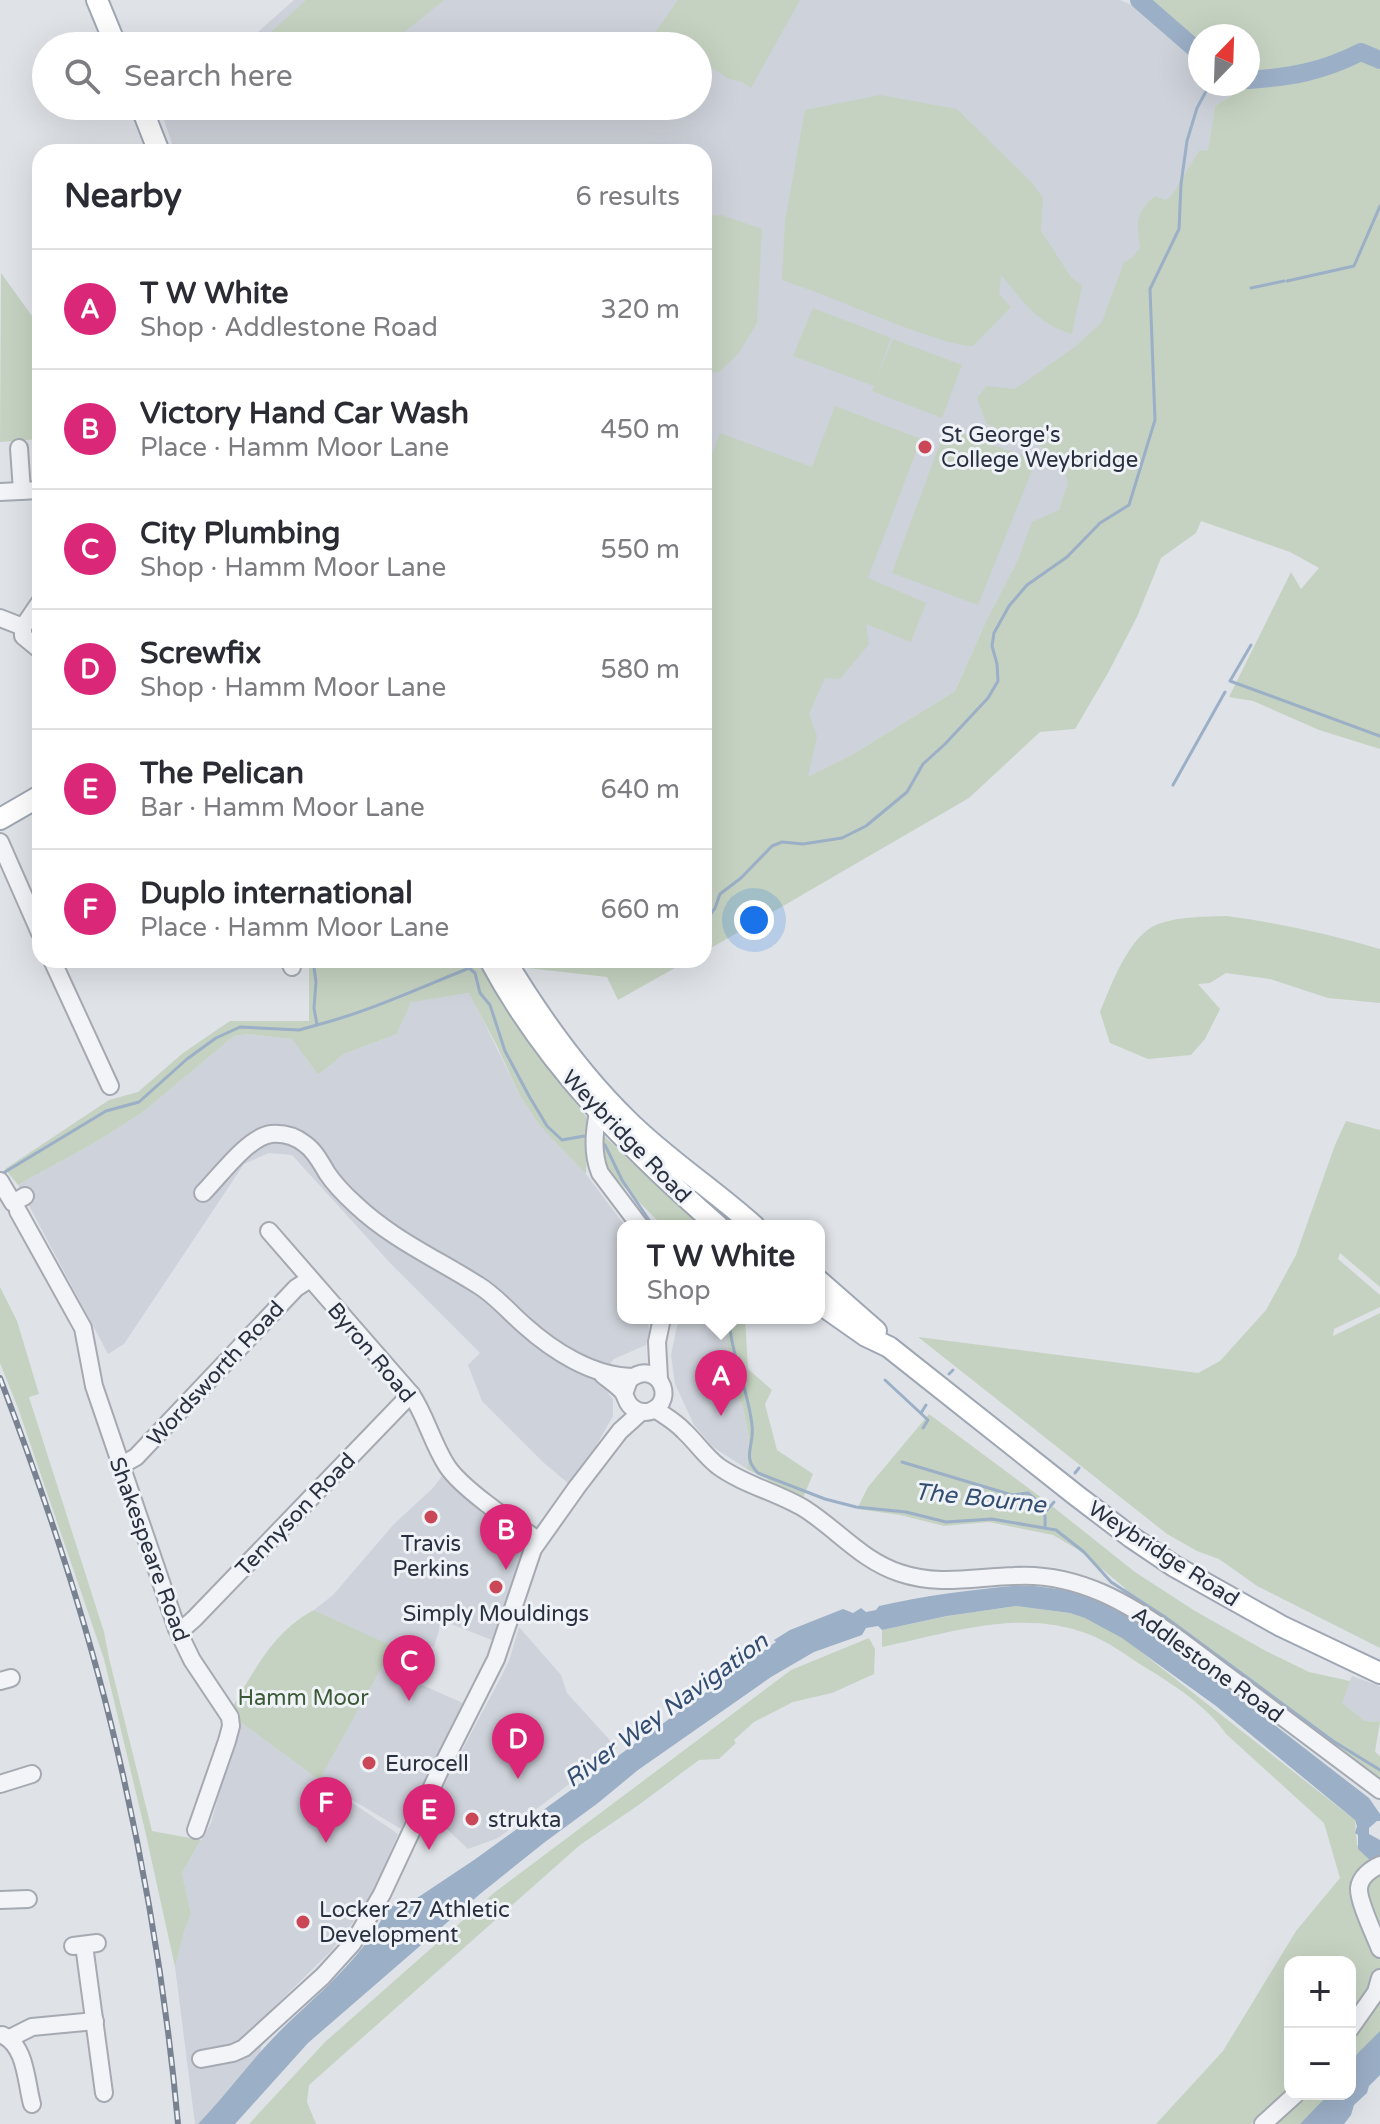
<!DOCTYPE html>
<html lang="en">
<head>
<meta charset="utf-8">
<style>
	body { margin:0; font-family:"Varela Round",sans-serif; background:#f2f2f3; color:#2b2b33 }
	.controls { position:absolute; right:24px; bottom:24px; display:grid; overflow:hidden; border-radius:16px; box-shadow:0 8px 32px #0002 }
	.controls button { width:72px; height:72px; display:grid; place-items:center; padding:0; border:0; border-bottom:2px solid #e1e1e2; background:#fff; color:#2b2b33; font:40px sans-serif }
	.compass { position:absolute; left:1188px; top:24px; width:72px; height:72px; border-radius:50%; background:#fff; box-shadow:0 8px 32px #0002; rotate:23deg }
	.you { position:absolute; left:754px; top:920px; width:28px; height:28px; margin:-20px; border:6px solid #fff; border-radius:50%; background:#1a73e8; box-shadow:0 0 0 12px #1a73e833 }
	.badge { display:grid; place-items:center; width:52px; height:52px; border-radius:50%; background:#db2777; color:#fff; font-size:26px; font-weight:700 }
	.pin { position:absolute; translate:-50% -66px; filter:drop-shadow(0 2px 4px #0008) }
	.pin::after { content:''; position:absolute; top:42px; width:28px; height:24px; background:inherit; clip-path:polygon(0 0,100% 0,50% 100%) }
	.popup { position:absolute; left:617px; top:1220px; width:208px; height:104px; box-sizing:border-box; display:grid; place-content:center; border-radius:16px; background:#fff; filter:drop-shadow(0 2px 6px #0005); font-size:26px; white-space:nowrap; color:#7c7c81 }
	.popup b { font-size:30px; color:#2b2b33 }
	.popup::after { content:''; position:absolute; left:50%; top:100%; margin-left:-16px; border:16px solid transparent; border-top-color:#fff }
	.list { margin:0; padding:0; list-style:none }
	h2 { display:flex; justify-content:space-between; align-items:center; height:104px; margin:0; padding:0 32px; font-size:34px }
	h2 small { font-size:26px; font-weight:400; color:#7c7c81 }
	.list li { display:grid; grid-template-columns:52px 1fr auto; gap:24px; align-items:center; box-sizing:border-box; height:120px; padding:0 32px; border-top:2px solid #e1e1e2 }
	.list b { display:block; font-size:30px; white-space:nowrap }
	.list p { margin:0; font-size:26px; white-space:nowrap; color:#7c7c81 }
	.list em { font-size:26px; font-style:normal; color:#7c7c81 }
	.icon { flex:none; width:44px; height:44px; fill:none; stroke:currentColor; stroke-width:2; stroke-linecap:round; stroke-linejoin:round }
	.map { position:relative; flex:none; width:1380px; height:2124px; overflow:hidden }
	.search { position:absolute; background:#fff; box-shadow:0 8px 32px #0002; left:32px; top:32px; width:680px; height:88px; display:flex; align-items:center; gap:20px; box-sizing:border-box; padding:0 28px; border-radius:44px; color:#7c7c81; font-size:30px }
	.panel { position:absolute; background:#fff; box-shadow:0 8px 32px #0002; left:32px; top:144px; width:680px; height:824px; border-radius:24px }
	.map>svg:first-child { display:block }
	.built { fill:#ced2da }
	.green { fill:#c5d2c1 }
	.water { fill:#9bafc7 }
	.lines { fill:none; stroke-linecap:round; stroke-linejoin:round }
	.stream { stroke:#9bafc7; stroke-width:3 }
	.river { stroke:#9bafc7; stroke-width:18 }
	.minor-casing { stroke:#a5aab2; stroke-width:20 }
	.major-casing { stroke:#9fa7b4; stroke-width:24 }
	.minor { stroke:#f2f4f7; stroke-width:16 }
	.major { stroke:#fff; stroke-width:20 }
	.rail-casing { stroke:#798291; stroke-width:6 }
	.rail { stroke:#eff2f6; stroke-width:3; stroke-dasharray:9; stroke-linecap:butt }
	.poi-dot { fill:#ca4758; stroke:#eff2f6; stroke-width:3 }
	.labels { text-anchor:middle; stroke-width:6; stroke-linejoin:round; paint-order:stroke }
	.poi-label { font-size:22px; fill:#29303f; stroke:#eff2f6; text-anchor:start }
	.street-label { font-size:22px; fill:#29303f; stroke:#eff2f6 }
	.park-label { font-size:22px; fill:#3c5a36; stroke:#eff2f6 }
	.water-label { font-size:24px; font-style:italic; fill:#344e72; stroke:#eff2f6 }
</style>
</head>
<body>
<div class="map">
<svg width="1380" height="2124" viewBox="0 0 1380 2124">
	<rect width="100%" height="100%" fill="#dfe3e8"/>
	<g class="built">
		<polygon points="294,0 1120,0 1138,8 1200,59 1200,84 1230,84 1239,91 1215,106 1171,393 984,626 955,691 850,756 807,778 704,894 704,152 175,152 163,117 175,106 698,106 698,46 242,46"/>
		<polygon points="470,993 520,1096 540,1126 586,1174 625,1226 623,1226 623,1318 648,1318 649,1334 646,1345 614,1359 602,1374 600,1383 613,1399 613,1416 589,1458 569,1484 544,1463 482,1401 468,1365 480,1353 392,1265 292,1155 269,1153 244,1164 124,1344 108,1354 18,1185 101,1139 143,1112 234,1036 248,1034 292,1039 318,1075 344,1054 397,1034 411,1001"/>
		<polygon points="682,1318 724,1318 733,1388 742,1404 749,1439 747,1469 713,1447 694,1425 675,1384 671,1355 677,1326"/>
		<polygon points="443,1475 452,1485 525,1542 515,1584 492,1640 443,1621 444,1614 440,1613 439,1630 434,1647 420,1643 404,1677 465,1704 401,1829 344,1795 320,1777 380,1671 391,1646 314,1610 333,1595 394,1524 432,1489"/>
		<polygon points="519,1627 561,1675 567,1693 617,1748 498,1838 468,1849 429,1812 499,1681 509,1661"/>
		<polygon points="1352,1676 1380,1686 1380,1722 1365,1721 1341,1703"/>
		<polygon points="239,1721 319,1780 398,1834 370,1900 331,1951 277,2004 267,2018 260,2053 222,2100 198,2124 195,2124 175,1967 185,1929 191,1914 182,1873 211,1823"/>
	</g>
	<g class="green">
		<polygon points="306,0 444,0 387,46 256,46"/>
		<polygon points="678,0 800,0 751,88 742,82 729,79 698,59 698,46 681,46 663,35 655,33"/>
		<path d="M1138,0H1380V749L1319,730L1253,701L1229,697L1291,572L1301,589L1319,568L1290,552L1201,521L1196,533L1161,558L1137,617L1108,673L1075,729L1040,732L969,798L704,952V473L720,433L812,467L835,406L921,439L868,578L926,603L911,642L866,624L869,644L840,679L825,678L809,714L817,736L808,777L850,756L955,691L984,626L1018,560L1032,522L1059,510L1068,483L1061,459L1036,444L987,424L977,398L987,386L1015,389L1075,347L1102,322L1124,262L1132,258L1140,248C1137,221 1134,215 1155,196L1165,200L1171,197L1199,151L1208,150L1215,106L1239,91L1230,84H1248V36H1200V59L1138,8Z"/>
		<path d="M880,95L957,109L1032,183L1043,198L1041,231L1071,277L1082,286L1072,334C1037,324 1023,301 1001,275L999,294L1011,307L973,346C953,345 937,338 918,332C872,316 828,295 782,280L785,221L805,110Z"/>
		<polygon points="721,215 762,229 757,323 738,354 719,372 704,373 704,216"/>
		<polygon points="1,273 40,327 40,439 0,442"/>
		<polygon points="813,308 891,338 876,380 893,339 962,365 942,418 872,391 874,386 793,356"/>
		<polygon points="946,427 1036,461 978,605 892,573"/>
		<path d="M1227,916C1279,923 1329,934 1380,949V1003L1328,998L1270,979L1226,973L1210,983L1198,984L1220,1009L1205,1039L1191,1055L1148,1059L1110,1043L1100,1012C1111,985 1129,935 1158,924C1180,916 1204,917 1227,916Z"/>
		<polygon points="309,960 476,960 529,1043 588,1119 586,1174 540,1126 520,1096 496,1044 469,993 411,1002 397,1034 344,1054 318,1075 292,1039 248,1034 234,1036 143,1112 101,1139 18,1185 5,1169 109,1100 138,1092 183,1053 230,1021 309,1021"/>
		<polygon points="524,960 689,960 618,1000 607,977 527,968"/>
		<polygon points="1346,1121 1380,1130 1380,1287 1340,1253 1338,1259 1380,1295 1380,1307 1334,1329 1333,1336 1380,1313 1380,1648 1257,1586 1219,1559 1197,1551 1167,1534 918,1337 1198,1373 1220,1361 1266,1310 1296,1255 1335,1145"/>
		<polygon points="603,1135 700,1226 659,1226 658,1221 611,1174 602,1158"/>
		<polygon points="0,1287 17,1321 39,1394 29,1397 104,1632 109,1658 152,1831 201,1840 182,1873 191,1914 185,1929 175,1967 146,1835 104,1659 18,1408 0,1363"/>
		<polygon points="724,1318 745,1318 748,1369 772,1390 765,1404 777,1450 813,1474 803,1498 747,1469 749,1438 742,1404 733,1389"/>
		<polygon points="929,1414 1042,1498 1135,1572 1195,1611 1266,1651 1309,1672 1350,1681 1342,1703 1365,1721 1380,1722 1375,1752 1380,1756 1380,1780 1121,1593 1125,1588 1080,1551 1053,1535 989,1522 944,1526 900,1515 857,1509 868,1487"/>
		<path d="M1016,1606L1070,1613L1096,1621L1122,1637L1355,1820L1357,1845L1380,1852V2036L1350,2067V1962H1290V2088L1251,2124H1156L1223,2051L1296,1931L1340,1878L1324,1823L1226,1734C1209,1708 1173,1684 1146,1668C1127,1656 1109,1642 1088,1634C1021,1608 949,1633 882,1647V1630L948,1616Z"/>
		<path d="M314,1610L392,1646L380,1671L319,1780L239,1721L240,1714L233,1706C256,1668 274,1631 314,1610Z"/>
		<polygon points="869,1638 875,1649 874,1674 832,1693 793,1702 754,1722 734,1740 736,1743 719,1759 699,1760 640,1804 580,1845 309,2085 307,2102 316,2124 249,2124 325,2042 495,1892 791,1670"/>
		<polygon points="1291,2094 1327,2094 1316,2110 1300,2124 1262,2124"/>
	</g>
	<g class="water">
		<path d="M1013,1586H1034L1067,1590L1088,1596L1125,1614L1176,1649L1369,1798L1380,1814V1821H1377L1369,1828V1834L1380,1840V1861L1372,1862L1358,1849V1835L1355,1833L1357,1826L1355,1820L1216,1706L1122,1638L1085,1618L1070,1613L1016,1606L947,1616L882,1630L878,1626L866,1628L862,1635L814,1652L771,1677L638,1770L598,1803L545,1842L480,1894L308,2043L235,2124H198C228,2093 253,2057 284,2027C322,1990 365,1956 388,1907L411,1902L474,1860L773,1644L776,1642L774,1640L790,1630L843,1609L853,1613L861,1608L866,1612L876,1610L879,1606C923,1596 968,1590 1013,1586Z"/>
		<polygon points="1380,2031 1380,2075 1369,2086 1367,2093 1354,2105 1351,2115 1344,2124 1300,2124 1329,2094 1350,2094 1350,2064 1358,2053"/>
	</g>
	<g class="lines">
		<g class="stream">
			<polyline points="1287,281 1354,266 1380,206"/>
			<polyline points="1251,288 1284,281"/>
			<polyline points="1251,645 1230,681 1380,736"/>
			<polyline points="1173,785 1225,692"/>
			<polyline points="704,924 715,908 720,894 741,878 772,846 782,842 803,844 842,838 866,826 907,792 923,764 945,744 988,698 998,681 997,664 992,646 994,633 1009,606 1027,585 1067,557 1100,523 1129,505 1155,420 1150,289 1179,229 1181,184 1187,141 1197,108 1210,84"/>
			<polyline points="465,960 469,968 475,973 480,993 490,1005 505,1051 529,1096 547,1126 562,1140 584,1136 588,1138"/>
			<path d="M317,1025C374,1010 428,984 482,963"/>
			<polyline points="599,1143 605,1145 622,1180 653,1226"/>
			<polyline points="0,1175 106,1111 139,1102 187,1059 216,1038 240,1027 299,1030 317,1025 314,1008 316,982 313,960"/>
			<path d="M729,1318C731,1355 748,1389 752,1425C755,1446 741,1456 758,1473L825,1499L856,1507L906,1512L946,1522L992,1519L1056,1530L1084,1552L1111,1582L1165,1617L1333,1741L1380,1770"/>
			<polyline points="949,1374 953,1370"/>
			<polyline points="885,1380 928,1420 923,1428"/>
			<polyline points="921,1413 926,1405"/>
			<path d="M902,1462L1012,1495L1028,1493C1043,1505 1046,1507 1045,1526"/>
			<polyline points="1075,1473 1079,1468"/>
			<polyline points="1046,1511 1054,1502"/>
		</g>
		<g class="river">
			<polyline points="1139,0 1200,53"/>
			<path d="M1248,80C1291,77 1321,72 1361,52L1380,60"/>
		</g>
		<defs>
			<g id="minor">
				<polyline points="19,448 22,491"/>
				<polyline points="0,492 40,490"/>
				<polyline points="40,602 23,627 23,636 40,650"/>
				<polyline points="0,618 23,627"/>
				<polyline points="0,842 40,933"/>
				<polyline points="52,960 110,1086"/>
				<polyline points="289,960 292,967"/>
				<path d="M598,1112C594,1133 592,1153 600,1173L640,1226"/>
				<polyline points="0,1181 13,1203 25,1196"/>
				<path d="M203,1193C220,1176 248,1137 271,1134C283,1133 295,1136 305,1144C315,1151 321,1163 327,1173C335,1185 345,1195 356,1205C392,1239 437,1259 478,1285C495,1295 509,1312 524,1325C553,1351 592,1376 632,1377"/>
				<polyline points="18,1211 83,1328 94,1386 177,1629 192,1660 230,1717 231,1726 227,1741 196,1830"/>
				<path d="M269,1231L411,1394C426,1416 432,1443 447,1466C462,1489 513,1523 538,1540"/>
				<path d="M603,1375C609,1380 618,1386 623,1392C627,1398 626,1404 633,1408C638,1412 645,1413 651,1411C678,1400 657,1357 629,1380L624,1394"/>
				<polyline points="659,1379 657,1342 662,1318"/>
				<path d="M655,1409C665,1416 676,1422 684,1431C696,1442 705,1456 718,1466C744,1485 777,1492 805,1509C838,1530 861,1560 900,1573C938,1586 975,1577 1014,1576C1078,1572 1130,1604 1180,1640L1380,1790"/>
				<polyline points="120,1466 136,1457 296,1288 310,1279"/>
				<polyline points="177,1629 186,1626 194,1619 411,1394"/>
				<polyline points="0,1681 11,1678"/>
				<polyline points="0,1784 32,1774"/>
				<path d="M1380,1865C1371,1869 1360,1877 1359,1888C1358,1901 1375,1936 1380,1949"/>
				<polyline points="0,1900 28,1899"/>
				<polyline points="84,1945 104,2093"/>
				<polyline points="73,1946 97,1943"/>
				<polyline points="1350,2029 1376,1992 1380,1978"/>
				<path d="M2,2035C26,2045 26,2082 32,2104"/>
				<polyline points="10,2038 32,2027 95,2021"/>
				<polyline points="201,2059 233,2053 244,2048 323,1976 352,1944 361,1930 382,1894 440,1770 496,1659 533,1549 577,1487 620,1431 641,1412"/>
				<polyline points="1263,2124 1296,2094"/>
			</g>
			<g id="major">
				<polyline points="97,0 116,46"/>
				<polyline points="141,106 159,152"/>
				<polyline points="0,819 40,796"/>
				<path d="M490,960C546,1065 629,1148 718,1226"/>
				<path d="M505,960C540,1018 579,1073 627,1120C666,1159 713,1189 754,1226"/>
				<polyline points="819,1281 876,1331"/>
				<polyline points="819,1303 866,1336 889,1347 1077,1496 1131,1537 1174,1566 1281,1626 1380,1673"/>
			</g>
		</defs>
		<use href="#minor" class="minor-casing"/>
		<use href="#major" class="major-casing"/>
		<use href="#minor" class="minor"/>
		<use href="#major" class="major"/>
		<defs>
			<path id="rail" d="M0,1378C43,1491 82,1606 111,1724C143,1855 166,1990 178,2124"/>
		</defs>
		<use href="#rail" class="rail-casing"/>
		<use href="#rail" class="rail"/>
	</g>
	<g class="poi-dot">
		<circle cx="925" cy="447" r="8"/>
		<circle cx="431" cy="1517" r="8"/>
		<circle cx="496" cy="1587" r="8"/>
		<circle cx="369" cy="1763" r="8"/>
		<circle cx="472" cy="1819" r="8"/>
		<circle cx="303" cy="1922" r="8"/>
	</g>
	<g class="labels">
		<g class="poi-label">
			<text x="941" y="442">St George's<tspan x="941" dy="25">College Weybridge</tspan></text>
			<text x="431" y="1551" text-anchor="middle">Travis<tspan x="431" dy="25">Perkins</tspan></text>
			<text x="496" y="1621" text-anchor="middle">Simply Mouldings</text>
			<text x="385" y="1771">Eurocell</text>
			<text x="488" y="1827">strukta</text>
			<text x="319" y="1917">Locker 27 Athletic<tspan x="319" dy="25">Development</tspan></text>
		</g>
		<g class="street-label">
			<text transform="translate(627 1136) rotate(46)" y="8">Weybridge Road</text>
			<text transform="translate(372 1352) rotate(50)" y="8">Byron Road</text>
			<text transform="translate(215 1373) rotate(-47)" y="8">Wordsworth Road</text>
			<text transform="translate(295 1514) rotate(-46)" y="8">Tennyson Road</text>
			<text transform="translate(150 1549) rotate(70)" y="8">Shakespeare Road</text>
			<text transform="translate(1164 1553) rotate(33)" y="8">Weybridge Road</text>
			<text transform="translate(1208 1664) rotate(36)" y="8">Addlestone Road</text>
		</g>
		<g class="park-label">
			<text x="303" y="1705">Hamm Moor</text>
		</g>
		<g class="water-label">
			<text transform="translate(980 1498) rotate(6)" y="8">The Bourne</text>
			<text transform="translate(666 1710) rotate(-36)" y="8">River Wey Navigation</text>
		</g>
	</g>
</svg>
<div class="controls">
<button>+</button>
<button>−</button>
</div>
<svg class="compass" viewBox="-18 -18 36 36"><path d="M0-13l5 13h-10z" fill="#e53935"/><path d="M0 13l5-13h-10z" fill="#7c7c81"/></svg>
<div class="you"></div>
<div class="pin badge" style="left:721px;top:1416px">A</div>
<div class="popup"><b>T W White</b>Shop</div>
<div class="pin badge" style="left:506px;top:1570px">B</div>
<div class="pin badge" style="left:409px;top:1701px">C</div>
<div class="pin badge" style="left:518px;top:1779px">D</div>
<div class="pin badge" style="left:429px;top:1850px">E</div>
<div class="pin badge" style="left:326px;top:1843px">F</div>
<div class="search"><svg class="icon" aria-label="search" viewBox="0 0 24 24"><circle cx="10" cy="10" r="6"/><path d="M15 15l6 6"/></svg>Search here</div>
<section class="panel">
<h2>Nearby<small>6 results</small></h2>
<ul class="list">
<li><span class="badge">A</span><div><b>T W White</b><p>Shop · Addlestone Road</p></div><em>320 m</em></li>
<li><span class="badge">B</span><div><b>Victory Hand Car Wash</b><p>Place · Hamm Moor Lane</p></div><em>450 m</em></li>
<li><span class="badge">C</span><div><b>City Plumbing</b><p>Shop · Hamm Moor Lane</p></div><em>550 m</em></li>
<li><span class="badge">D</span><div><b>Screwfix</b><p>Shop · Hamm Moor Lane</p></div><em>580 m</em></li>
<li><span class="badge">E</span><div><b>The Pelican</b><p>Bar · Hamm Moor Lane</p></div><em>640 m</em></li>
<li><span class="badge">F</span><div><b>Duplo international</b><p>Place · Hamm Moor Lane</p></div><em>660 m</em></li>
</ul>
</section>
</div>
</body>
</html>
